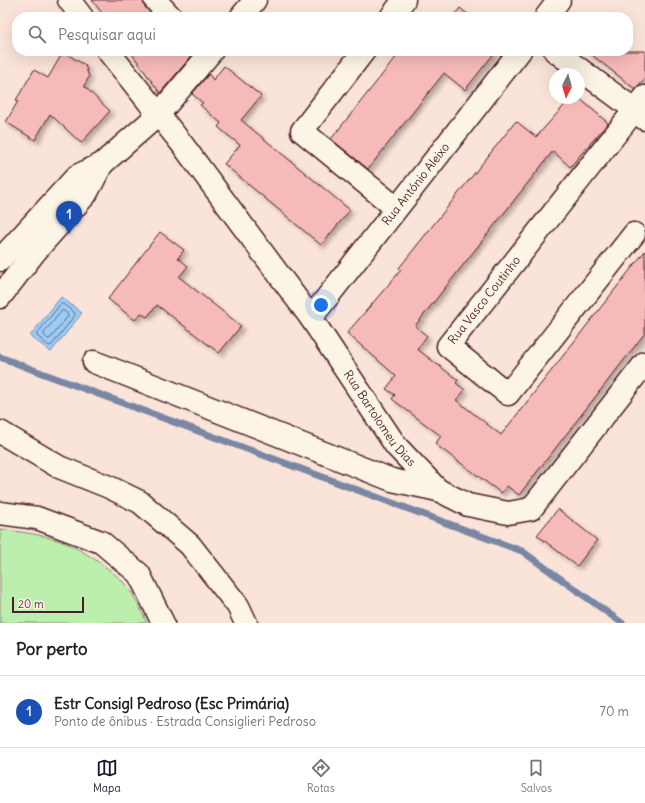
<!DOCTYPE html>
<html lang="pt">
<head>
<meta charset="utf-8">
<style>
	body { margin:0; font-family:Delius,sans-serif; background:#f2f2f2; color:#222 }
	.compass { position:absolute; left:549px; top:68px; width:36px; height:36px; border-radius:50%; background:#fff; box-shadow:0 4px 16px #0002; rotate:185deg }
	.scale { position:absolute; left:12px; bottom:10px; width:72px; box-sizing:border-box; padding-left:4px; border:2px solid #4a1f2b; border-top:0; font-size:11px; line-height:14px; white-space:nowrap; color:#4a1f2b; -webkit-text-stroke:3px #fcf5e5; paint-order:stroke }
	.you { position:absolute; left:321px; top:305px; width:14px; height:14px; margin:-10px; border:3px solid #fff; border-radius:50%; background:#1a73e8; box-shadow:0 0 0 6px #1a73e833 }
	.badge { display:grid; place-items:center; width:26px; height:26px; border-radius:50%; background:#111827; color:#fff; font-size:13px; font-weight:700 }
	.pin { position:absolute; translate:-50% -33px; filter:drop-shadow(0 1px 2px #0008) }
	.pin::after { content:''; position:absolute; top:21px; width:14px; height:12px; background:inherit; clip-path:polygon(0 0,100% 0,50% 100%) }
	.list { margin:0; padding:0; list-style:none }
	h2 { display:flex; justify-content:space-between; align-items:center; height:52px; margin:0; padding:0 16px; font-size:17px }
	h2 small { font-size:13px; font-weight:400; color:#767676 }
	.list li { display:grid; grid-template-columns:26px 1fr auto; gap:12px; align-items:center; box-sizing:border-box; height:72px; padding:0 16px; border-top:1px solid #e0e0e0 }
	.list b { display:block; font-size:15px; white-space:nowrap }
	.list p { margin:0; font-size:13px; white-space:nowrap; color:#767676 }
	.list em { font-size:13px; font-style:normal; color:#767676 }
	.icon { flex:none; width:22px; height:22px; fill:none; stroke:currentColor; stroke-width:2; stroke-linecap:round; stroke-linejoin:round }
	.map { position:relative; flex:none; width:645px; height:623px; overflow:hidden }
	.search { position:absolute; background:#fff; box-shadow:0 4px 16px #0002; left:12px; right:12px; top:12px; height:44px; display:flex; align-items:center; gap:10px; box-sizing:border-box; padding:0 14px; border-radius:16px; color:#767676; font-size:15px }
	.sheet { height:124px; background:#fff }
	nav { display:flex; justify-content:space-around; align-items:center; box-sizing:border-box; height:56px; border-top:1px solid #e0e0e0; background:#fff; font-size:11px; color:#767676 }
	nav a { display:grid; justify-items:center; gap:2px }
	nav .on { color:#111827 }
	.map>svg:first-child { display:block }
	.green { fill:#bceead; stroke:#83866c }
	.water { fill:#99cdf7; stroke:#7987a5 }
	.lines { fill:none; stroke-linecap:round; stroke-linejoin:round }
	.shore { stroke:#6a657d; stroke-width:1 }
	.stream { stroke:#7987a5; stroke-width:7 }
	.building { fill:#f6bab8; stroke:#4a1f2b; filter:url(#shadow) }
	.minor-casing { stroke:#4a1f2b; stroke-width:25 }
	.major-casing { stroke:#4a1f2b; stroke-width:25 }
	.highway-casing { stroke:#4a1f2b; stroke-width:25 }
	.minor { stroke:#fcf5e5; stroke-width:22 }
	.major { stroke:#fcf5e5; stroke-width:22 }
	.highway { stroke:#fcf5e5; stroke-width:22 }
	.labels { text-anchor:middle; stroke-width:3.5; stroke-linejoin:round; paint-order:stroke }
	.street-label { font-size:12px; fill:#4a1f2b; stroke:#fcf5e5 }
</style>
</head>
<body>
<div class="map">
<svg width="645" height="623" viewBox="0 0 645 623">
	<defs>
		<filter id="shadow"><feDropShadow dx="3.5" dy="3.5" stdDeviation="2" flood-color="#0004"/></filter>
	</defs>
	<rect width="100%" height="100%" fill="#fae3d8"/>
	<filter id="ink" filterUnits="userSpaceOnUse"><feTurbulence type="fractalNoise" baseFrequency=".025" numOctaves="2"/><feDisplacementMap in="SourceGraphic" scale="8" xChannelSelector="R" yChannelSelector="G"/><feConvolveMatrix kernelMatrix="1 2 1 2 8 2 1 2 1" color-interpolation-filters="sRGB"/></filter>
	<g filter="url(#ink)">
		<path class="green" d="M0,529C20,532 41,534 60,541C79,547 111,569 124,583C134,594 141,609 147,623H0Z"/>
		<polygon class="water" points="61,297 82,313 51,352 30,336"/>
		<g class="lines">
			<g class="shore">
				<polygon points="61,304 63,304 75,313 75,315 52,345 49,346 37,336 37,334"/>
				<polygon points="62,311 64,311 68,314 68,316 51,338 48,339 44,335 44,333"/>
			</g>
			<polyline class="stream" points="0,357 39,372 522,551 622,623"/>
		</g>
		<g class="building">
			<polygon points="92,0 143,0 146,8 154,17 105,17"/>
			<polygon points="460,8 471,17 453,17"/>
			<polygon points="130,51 193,51 195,52 160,93"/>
			<polygon points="401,51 496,51 465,90 444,73 368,169 331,139"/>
			<polygon points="587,51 645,51 645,78 635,89"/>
			<polygon points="63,52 85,65 89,77 84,86 110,111 81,143 50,114 35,140 6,122 18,101 16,100 34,70 48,78"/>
			<polygon points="224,66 261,96 241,120 350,210 321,245 224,164 240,145 218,127 221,123 200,105 203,103 192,94 209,74 213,80"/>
			<polygon points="571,98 579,98 608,123 570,167 553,151 415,326 427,336 417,349 458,380 456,383 465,390 456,400 501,435 645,251 645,333 519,495 507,486 501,493 435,444 441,436 392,399 395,395 386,389 396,376 347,333 401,270 399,268 516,121 536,137"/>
			<polygon points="160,232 184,250 178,258 188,266 179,277 241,326 219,353 157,305 147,317 141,313 135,320 108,299"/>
			<polygon points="558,509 597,540 577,566 537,535"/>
		</g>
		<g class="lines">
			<defs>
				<g id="minor">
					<polyline points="69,0 82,17"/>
					<polyline points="155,0 171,17"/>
					<polyline points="391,17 404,0"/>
					<polyline points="546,17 559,0"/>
					<path id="s1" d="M108,51L182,144L311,318L396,446L438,490L468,505L508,513L531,509L645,363"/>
					<polyline points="364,51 302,131 396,208"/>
					<polyline points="555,51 635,110 645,119"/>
					<path id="s2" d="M634,234L508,394L448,346L645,97"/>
					<path id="s3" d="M311,318L520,51"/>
					<polyline points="94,362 392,480 438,490"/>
				</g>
				<g id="major">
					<polyline points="241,17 255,0"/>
					<polyline points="0,260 77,176 102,164 158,115 212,51"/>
					<polyline points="0,297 34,253 86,194 102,164"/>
				</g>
				<g id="highway">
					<polyline points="0,432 59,467 109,487 140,502 190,545 238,606 246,623"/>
					<polyline points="0,513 37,518 101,542 139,574 163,623"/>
				</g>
			</defs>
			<use href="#minor" class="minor-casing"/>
			<use href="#major" class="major-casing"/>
			<use href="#highway" class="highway-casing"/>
			<use href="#minor" class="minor"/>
			<use href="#major" class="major"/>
			<use href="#highway" class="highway"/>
		</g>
	</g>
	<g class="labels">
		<g class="street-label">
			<text dy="4" stroke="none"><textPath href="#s3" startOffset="170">Rua António Aleixo</textPath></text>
			<text dy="4" stroke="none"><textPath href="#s2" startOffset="339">Rua Vasco Coutinho</textPath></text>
			<text dy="4" stroke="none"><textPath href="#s1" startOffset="457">Rua Bartolomeu Dias</textPath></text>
		</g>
	</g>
</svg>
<svg class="compass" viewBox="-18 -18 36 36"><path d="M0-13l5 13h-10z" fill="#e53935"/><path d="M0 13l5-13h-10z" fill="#767676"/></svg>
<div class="scale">20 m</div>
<div class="you"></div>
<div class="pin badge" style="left:69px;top:234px;background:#1a4fb4">1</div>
<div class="search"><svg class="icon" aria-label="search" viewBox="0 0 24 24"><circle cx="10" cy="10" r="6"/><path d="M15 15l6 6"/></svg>Pesquisar aqui</div>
</div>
<section class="sheet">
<h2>Por perto<small></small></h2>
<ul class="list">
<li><span class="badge" style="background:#1a4fb4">1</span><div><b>Estr Consigl Pedroso (Esc Primária)</b><p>Ponto de ônibus · Estrada Consiglieri Pedroso</p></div><em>70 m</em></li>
</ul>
</section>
<nav>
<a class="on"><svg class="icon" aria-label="map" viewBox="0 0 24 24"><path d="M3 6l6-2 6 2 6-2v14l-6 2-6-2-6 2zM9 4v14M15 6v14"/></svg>Mapa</a>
<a><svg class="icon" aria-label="directions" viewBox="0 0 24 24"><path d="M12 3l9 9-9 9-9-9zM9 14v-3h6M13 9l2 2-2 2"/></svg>Rotas</a>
<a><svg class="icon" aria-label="saved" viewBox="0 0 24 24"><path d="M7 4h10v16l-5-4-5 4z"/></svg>Salvos</a>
</nav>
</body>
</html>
